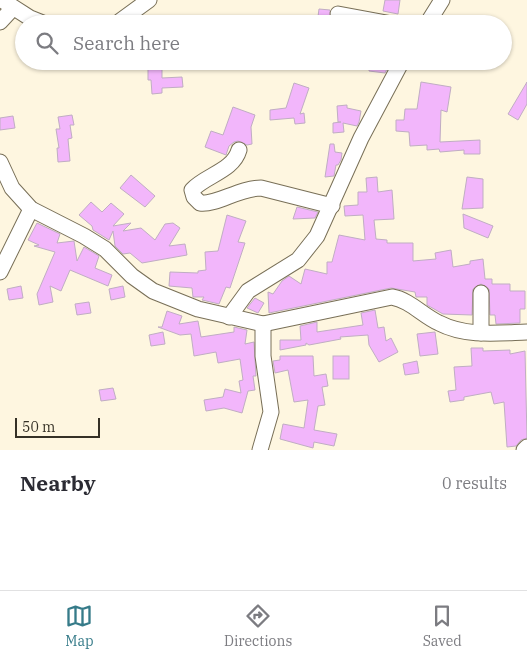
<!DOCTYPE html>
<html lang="en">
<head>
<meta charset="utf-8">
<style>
	body { margin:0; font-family:"IBM Plex Serif",serif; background:#f2f2f3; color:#2b2b33 }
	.scale { position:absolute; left:15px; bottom:12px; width:85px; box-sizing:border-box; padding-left:5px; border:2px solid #353126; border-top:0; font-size:14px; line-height:18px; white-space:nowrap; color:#353126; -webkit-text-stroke:4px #fef6e0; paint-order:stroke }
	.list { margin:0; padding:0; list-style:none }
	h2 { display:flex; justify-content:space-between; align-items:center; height:65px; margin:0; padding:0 20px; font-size:21px }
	h2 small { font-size:16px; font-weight:400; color:#7c7c81 }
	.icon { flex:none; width:28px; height:28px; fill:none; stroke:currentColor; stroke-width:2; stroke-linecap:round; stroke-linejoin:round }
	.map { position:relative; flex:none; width:527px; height:450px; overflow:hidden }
	.search { position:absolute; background:#fff; box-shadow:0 1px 4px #0004; left:15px; right:15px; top:15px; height:55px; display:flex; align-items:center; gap:12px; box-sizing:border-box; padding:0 18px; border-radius:28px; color:#7c7c81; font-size:19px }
	.sheet { height:140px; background:#fff }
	nav { display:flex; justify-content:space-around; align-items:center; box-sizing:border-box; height:70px; border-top:1px solid #e1e1e2; background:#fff; font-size:14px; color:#7c7c81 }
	nav a { display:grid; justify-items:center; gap:2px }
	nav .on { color:#367b89 }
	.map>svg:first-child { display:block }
	.building { fill:#f2b6fb; stroke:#c0adc3 }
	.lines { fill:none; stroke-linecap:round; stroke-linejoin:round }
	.minor-casing { stroke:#786f57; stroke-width:17 }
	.minor { stroke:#fff; stroke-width:15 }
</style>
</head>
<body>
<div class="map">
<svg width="527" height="450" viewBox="0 0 527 450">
	<rect width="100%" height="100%" fill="#fef6e0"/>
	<g class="building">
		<polygon points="385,0 400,0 398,14 383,11"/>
		<polygon points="319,9 330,10 331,24 317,24"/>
		<polygon points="370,61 391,61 385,73 369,71"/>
		<polygon points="148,63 162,63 162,78 182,77 183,87 162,88 162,93 152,94 151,80 148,80"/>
		<polygon points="421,82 451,87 447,112 441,110 440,142 480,140 480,154 464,154 464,150 440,152 439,149 427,150 427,145 410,146 409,132 396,131 396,120 404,120 405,109 417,109"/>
		<polygon points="527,82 527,104 518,120 508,114"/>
		<polygon points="294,83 309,88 300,114 304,113 305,123 295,124 294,118 270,120 270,110 286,108"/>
		<polygon points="347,105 347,108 361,111 359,122 357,126 343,123 344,132 333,133 333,123 341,122 338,122 337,106"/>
		<polygon points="233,107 255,115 251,127 252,144 247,145 238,141 234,142 229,146 226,155 205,147 211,131 223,135"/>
		<polygon points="72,115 74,125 70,125 72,138 68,139 70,161 58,162 57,148 59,148 56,129 60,129 58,117"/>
		<polygon points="13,116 15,128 0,130 0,118"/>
		<polygon points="330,144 334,144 335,152 342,153 341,160 338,165 336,165 334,176 325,177"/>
		<polygon points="131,175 155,196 145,207 120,188"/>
		<polygon points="377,177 378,192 392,190 394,219 374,220 376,239 387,240 387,243 413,243 413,261 436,259 435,253 451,250 453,267 470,264 470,261 483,259 485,279 492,279 492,284 510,284 510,291 525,291 525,309 520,309 520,323 496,324 495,315 490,315 489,289 481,284 473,289 472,315 443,314 427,305 427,297 416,297 415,292 391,288 269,313 268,292 273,294 282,281 289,276 301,284 305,269 327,274 327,262 332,262 339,235 365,240 363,215 345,216 344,206 358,205 358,192 367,192 366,178"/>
		<polygon points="467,177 483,179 483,208 462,209"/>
		<polygon points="91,202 102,212 111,203 124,214 113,226 131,223 123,231 141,228 155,240 165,224 173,223 180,228 169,246 185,244 187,255 142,263 130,253 123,254 115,246 113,231 109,240 93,230 92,226 79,215"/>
		<polygon points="297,207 318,212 315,218 293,219"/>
		<polygon points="463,214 493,226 488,238 464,228"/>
		<polygon points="227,215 246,221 238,242 245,243 230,288 226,287 219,304 202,300 204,297 193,297 192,288 169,286 170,272 198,273 198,271 206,270 205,252 218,251"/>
		<polygon points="37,223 60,234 57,243 74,241 77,261 84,247 99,256 95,268 112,275 108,286 70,270 61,291 50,286 53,302 39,305 37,294 55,252 34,246 39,245 28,240"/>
		<polygon points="21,286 23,298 9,300 7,289"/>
		<polygon points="123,286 125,297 111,300 109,289"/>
		<polygon points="255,298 264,303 258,313 247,308"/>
		<polygon points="89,302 91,313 77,315 75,304"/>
		<polygon points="375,310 378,328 384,327 386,341 391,338 398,352 379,362 369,345 368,335 340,337 341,339 309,345 306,343 306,345 280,350 280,340 301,340 300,326 317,322 317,332 363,325 361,313"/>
		<polygon points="167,311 182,316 179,324 198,321 201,337 234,332 234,327 247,330 245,344 254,342 256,376 253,376 255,390 248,391 242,413 224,408 206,411 204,400 223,397 225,389 241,393 239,381 243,380 240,359 218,363 216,352 194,356 191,334 180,335 158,327 162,327"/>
		<polygon points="163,332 165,344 151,346 149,335"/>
		<polygon points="435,332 438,354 420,356 417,334"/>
		<polygon points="471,348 483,348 483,351 510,350 510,354 525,351 527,438 521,440 516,446 507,447 504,402 494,404 491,392 464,397 464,400 450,402 448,391 456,390 454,367 472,366"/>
		<polygon points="280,356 313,356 314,376 326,374 328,386 322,387 325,405 318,406 314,430 337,434 334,446 314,442 313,448 280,439 283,424 304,428 308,400 294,402 288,370 275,373 273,361 280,360"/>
		<rect x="333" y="356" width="16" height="23"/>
		<polygon points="417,361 419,373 405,375 403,364"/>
		<polygon points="113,388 116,399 101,401 99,390"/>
	</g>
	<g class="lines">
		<defs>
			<g id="minor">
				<polyline points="2,0 30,18 45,24"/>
				<polyline points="338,14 392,24"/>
				<polyline points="0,22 13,8"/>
				<polyline points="116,24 149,0"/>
				<polyline points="427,24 442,0"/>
				<path d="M239,150C233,171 206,175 192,190L194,197L200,203C217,205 239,188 261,188L332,206"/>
				<path d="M0,162L12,188L31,209L84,236L105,249L132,276L153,291L198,309L263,324L392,297C410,300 423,316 439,323C466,337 498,333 527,332"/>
				<polyline points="0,272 31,209"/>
				<polyline points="481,293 481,333"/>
				<polyline points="229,317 248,291 298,260 317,236 361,138 402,61"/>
				<polyline points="260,450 271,412 263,356 263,324"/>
				<polyline points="524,450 527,447"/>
			</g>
		</defs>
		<use href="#minor" class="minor-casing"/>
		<use href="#minor" class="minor"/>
	</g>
</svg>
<div class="scale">50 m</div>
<div class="search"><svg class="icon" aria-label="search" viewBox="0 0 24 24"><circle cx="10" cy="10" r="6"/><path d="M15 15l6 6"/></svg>Search here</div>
</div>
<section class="sheet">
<h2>Nearby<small>0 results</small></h2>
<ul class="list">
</ul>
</section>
<nav>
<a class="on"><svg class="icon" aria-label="map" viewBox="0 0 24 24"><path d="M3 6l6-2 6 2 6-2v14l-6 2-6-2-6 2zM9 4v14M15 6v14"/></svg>Map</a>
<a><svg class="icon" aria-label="directions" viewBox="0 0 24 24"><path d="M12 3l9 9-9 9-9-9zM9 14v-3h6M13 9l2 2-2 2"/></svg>Directions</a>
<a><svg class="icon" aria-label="saved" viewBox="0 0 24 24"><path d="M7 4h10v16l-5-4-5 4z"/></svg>Saved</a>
</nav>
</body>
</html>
